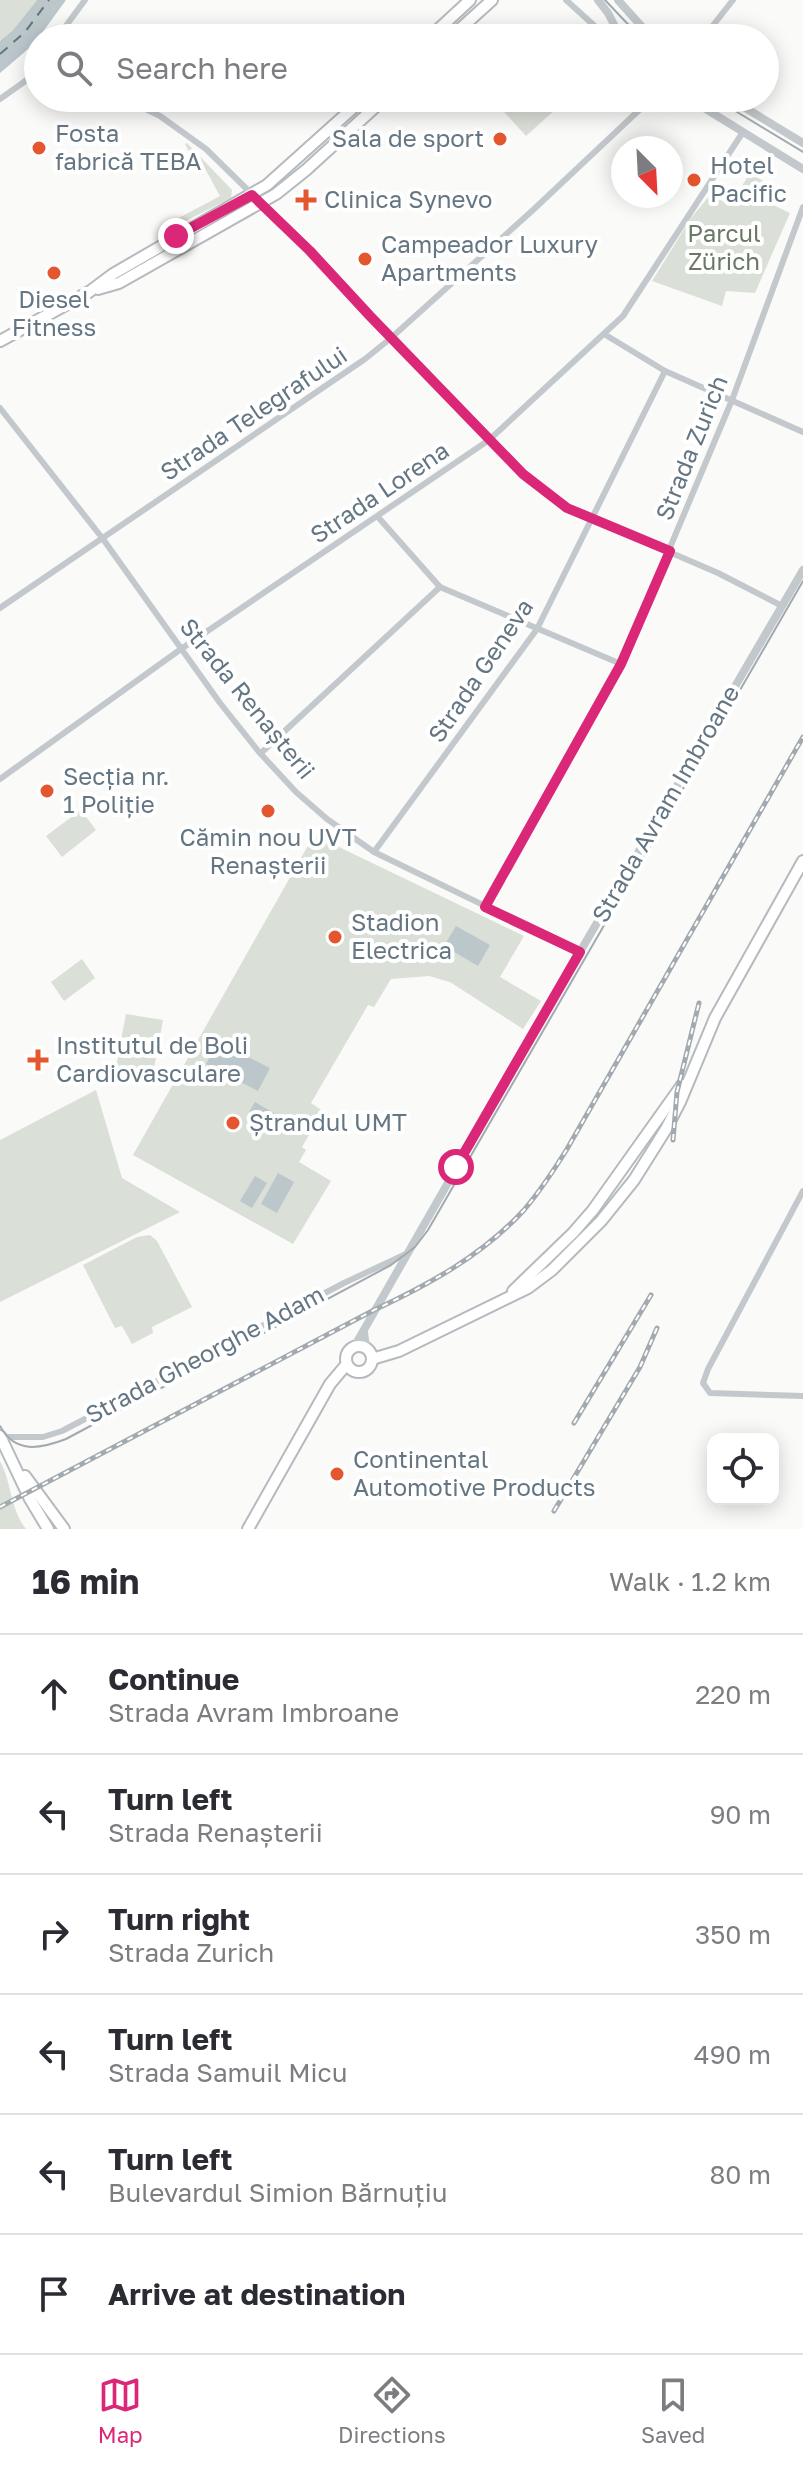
<!DOCTYPE html>
<html lang="en">
<head>
<meta charset="utf-8">
<style>
	body { margin:0; font-family:"Golos Text",sans-serif; background:#f2f2f3; color:#2b2b33 }
	.controls { position:absolute; right:24px; bottom:24px; display:grid; overflow:hidden; border-radius:16px; box-shadow:0 4px 20px #0003 }
	.controls button { width:72px; height:72px; display:grid; place-items:center; padding:0; border:0; border-bottom:2px solid #e1e1e2; background:#fff; color:#2b2b33; font:40px sans-serif }
	.compass { position:absolute; left:611px; top:136px; width:72px; height:72px; border-radius:50%; background:#fff; box-shadow:0 4px 20px #0003; rotate:156deg }
	.stop { position:absolute; width:24px; height:24px; margin:-18px; border:6px solid #db2777; border-radius:50%; background:#fff }
	.stop.end { background:#db2777; border-color:#fff; box-shadow:0 2px 8px #0008 }
	.list { margin:0; padding:0; list-style:none }
	h2 { display:flex; justify-content:space-between; align-items:center; height:104px; margin:0; padding:0 32px; font-size:34px }
	h2 small { font-size:26px; font-weight:400; color:#7c7c81 }
	.list li { display:grid; grid-template-columns:52px 1fr auto; gap:24px; align-items:center; box-sizing:border-box; height:120px; padding:0 32px; border-top:2px solid #e1e1e2 }
	.list b { display:block; font-size:30px; white-space:nowrap }
	.list p { margin:0; font-size:26px; white-space:nowrap; color:#7c7c81 }
	.list em { font-size:26px; font-style:normal; color:#7c7c81 }
	.icon { flex:none; width:44px; height:44px; fill:none; stroke:currentColor; stroke-width:2; stroke-linecap:round; stroke-linejoin:round }
	.map { position:relative; flex:none; width:803px; height:1529px; overflow:hidden }
	.search { position:absolute; background:#fff; box-shadow:0 4px 20px #0003; left:24px; right:24px; top:24px; height:88px; display:flex; align-items:center; gap:20px; box-sizing:border-box; padding:0 28px; border-radius:44px; color:#7c7c81; font-size:30px }
	.sheet { height:824px; background:#fff }
	nav { display:flex; justify-content:space-around; align-items:center; box-sizing:border-box; height:112px; border-top:2px solid #e1e1e2; background:#fff; font-size:22px; color:#7c7c81 }
	nav a { display:grid; justify-items:center; gap:4px }
	nav .on { color:#db2777 }
	.map>svg:first-child { display:block }
	.green { fill:#dadfd7 }
	.water { fill:#bbc7cb }
	.lines { fill:none; stroke-linecap:round; stroke-linejoin:round }
	.ferry { stroke:#60757c; stroke-width:2; stroke-dasharray:10 8; stroke-linecap:butt }
	.primary-casing { stroke:#b5babe; stroke-width:14 }
	.minor { stroke:#c3c8cc; stroke-width:6 }
	.tertiary { stroke:#c3c8cc; stroke-width:8 }
	.primary { stroke:#fff; stroke-width:10 }
	.tram { stroke:#a2aab0; stroke-width:2 }
	.rail-casing { stroke:#a2aab0; stroke-width:5 }
	.rail { stroke:#fff; stroke-width:2; stroke-dasharray:6; stroke-linecap:butt }
	.route { stroke:#db2777; stroke-width:10 }
	.poi-dot { fill:#e4572e; stroke:#fff; stroke-width:3 }
	.labels { text-anchor:middle; stroke-width:8; stroke-linejoin:round; paint-order:stroke }
	.poi-label { font-size:24px; fill:#657683; stroke:#fff; text-anchor:start }
	.park-label { font-size:24px; fill:#687a64; stroke:#fff }
	.street-label { font-size:24px; fill:#657683; stroke:#fff }
</style>
</head>
<body>
<div class="map">
<svg width="803" height="1529" viewBox="0 0 803 1529">
	<rect width="100%" height="100%" fill="#fafaf8"/>
	<g class="green">
		<polygon points="0,0 37,0 13,30 0,41"/>
		<polygon points="520,98 566,98 567,99 526,136 504,112"/>
		<polygon points="187,143 232,190 231,198 176,226 173,221 220,196 196,152 190,154 185,144"/>
		<polygon points="750,173 776,189 771,204 790,213 755,293 726,291 722,306 652,281 691,218 710,195 730,205"/>
		<polygon points="81,810 96,830 62,857 46,836"/>
		<polygon points="314,835 524,936 500,977 541,1001 523,1029 450,982 429,976 391,979 374,1007 368,1005 311,1103 323,1111 302,1147 306,1150 299,1162 331,1181 293,1244 133,1155"/>
		<polygon points="82,959 95,978 64,1001 51,982"/>
		<polygon points="126,1014 163,1020 152,1079 115,1072"/>
		<polygon points="96,1090 122,1178 180,1212 0,1302 0,1140"/>
		<polygon points="150,1235 157,1241 192,1307 152,1327 153,1333 132,1344 122,1326 115,1328 83,1265 137,1237"/>
		<path d="M0,1461C12,1483 10,1509 26,1529H0Z"/>
	</g>
	<g class="water">
		<polygon points="37,0 66,0 34,44 0,73 0,41 13,30"/>
		<polygon points="456,926 490,945 478,966 444,946"/>
		<polygon points="218,1042 270,1068 258,1091 206,1064"/>
		<polygon points="255,1102 277,1115 272,1125 249,1112"/>
		<polygon points="278,1173 294,1182 277,1213 261,1204"/>
		<polygon points="255,1176 267,1183 252,1208 240,1201"/>
	</g>
	<g class="lines">
		<polyline class="ferry" points="0,54 25,32 49,0"/>
		<defs>
			<g id="primary">
				<polyline points="429,38 470,0"/>
				<polyline points="450,38 492,0"/>
				<polyline points="98,289 119,283 276,194 306,170 385,98"/>
				<polyline points="0,341 89,292 113,274 267,185 364,98"/>
				<polyline points="513,1291 573,1233 593,1210 682,1085"/>
				<circle cx="359" cy="1359" r="13"/>
				<polyline points="372,1359 399,1351 528,1288 552,1270 601,1221 634,1180 666,1129 680,1102 715,1018 803,861"/>
				<polyline points="0,1436 30,1499 48,1529"/>
				<polyline points="25,1476 64,1529"/>
				<polyline points="248,1529 330,1384 346,1365"/>
			</g>
		</defs>
		<use href="#primary" class="primary-casing"/>
		<g class="minor">
			<polyline points="566,0 608,38"/>
			<polyline points="57,38 85,0"/>
			<polyline points="703,38 733,0"/>
			<path d="M123,98L160,116L206,149L310,251L493,444C516,467 539,489 567,508L718,573L782,606"/>
			<polyline points="0,99 24,82 38,68"/>
			<polyline points="604,334 665,371 803,432"/>
			<polyline points="0,408 103,539 220,703 259,752 296,792 327,819 374,852 580,952"/>
			<polyline points="378,517 440,587 621,664"/>
			<polyline points="0,608 365,359 391,338 533,210 652,98"/>
			<polyline points="261,753 440,587"/>
			<polyline points="0,779 181,649 489,440 623,316 743,132"/>
			<polyline points="374,852 537,629 665,371"/>
			<polyline points="485,907 621,664 732,400 803,207"/>
			<polyline points="803,1191 708,1369 703,1383 710,1393 803,1396"/>
			<polyline points="2,1437 43,1437 62,1431 344,1283 406,1254"/>
		</g>
		<g class="tertiary">
			<polyline points="598,0 608,13 621,38"/>
			<polyline points="618,0 652,38"/>
			<polyline points="688,98 803,169"/>
			<polyline points="729,98 803,143"/>
			<polyline points="364,1332 366,1348"/>
			<polyline points="353,1349 580,952 803,570"/>
		</g>
		<use href="#primary" class="primary"/>
		<g class="tram">
			<polyline points="605,0 641,38"/>
			<polyline points="714,98 803,152"/>
			<path d="M0,1426C15,1454 40,1449 66,1439L391,1265L415,1247L428,1230L803,581"/>
		</g>
		<defs>
			<g id="rail">
				<polyline points="673,1140 677,1092 699,1003"/>
				<polyline points="574,1423 651,1295"/>
				<path d="M0,1507L374,1310C428,1285 483,1255 524,1210C540,1191 554,1170 567,1149L803,737"/>
				<polyline points="554,1511 640,1367 657,1328"/>
			</g>
		</defs>
		<use href="#rail" class="rail-casing"/>
		<use href="#rail" class="rail"/>
	</g>
	<g class="lines">
		<polyline class="route" points="176,236 252,195 310,251 370,316 523,474 567,508 670,551 621,664 485,907 580,952 456,1167"/>
	</g>
	<g class="poi-dot">
		<circle cx="500" cy="139" r="8"/>
		<circle cx="39" cy="148" r="8"/>
		<circle cx="694" cy="180" r="8"/>
		<path d="M302 188h8v8h8v8h-8v8h-8v-8h-8v-8h8z"/>
		<circle cx="365" cy="259" r="8"/>
		<circle cx="54" cy="273" r="8"/>
		<circle cx="47" cy="791" r="8"/>
		<circle cx="268" cy="811" r="8"/>
		<circle cx="335" cy="937" r="8"/>
		<path d="M34 1048h8v8h8v8h-8v8h-8v-8h-8v-8h8z"/>
		<circle cx="233" cy="1123" r="8"/>
		<circle cx="337" cy="1474" r="8"/>
	</g>
	<g class="labels">
		<g class="poi-label">
			<text x="55" y="142">Fosta<tspan x="55" dy="28">fabrică TEBA</tspan></text>
			<text x="484" y="147" text-anchor="end">Sala de sport</text>
			<text x="710" y="174">Hotel<tspan x="710" dy="28">Pacific</tspan></text>
			<text x="324" y="208">Clinica Synevo</text>
			<text x="381" y="253">Campeador Luxury<tspan x="381" dy="28">Apartments</tspan></text>
			<text x="54" y="308" text-anchor="middle">Diesel<tspan x="54" dy="28">Fitness</tspan></text>
			<text x="63" y="785">Secția nr.<tspan x="63" dy="28">1 Poliție</tspan></text>
			<text x="268" y="846" text-anchor="middle">Cămin nou UVT<tspan x="268" dy="28">Renașterii</tspan></text>
			<text x="351" y="931">Stadion<tspan x="351" dy="28">Electrica</tspan></text>
			<text x="56" y="1054">Institutul de Boli<tspan x="56" dy="28">Cardiovasculare</tspan></text>
			<text x="249" y="1131">Ștrandul UMT</text>
			<text x="353" y="1468">Continental<tspan x="353" dy="28">Automotive Products</tspan></text>
		</g>
		<g class="park-label">
			<text x="724" y="242">Parcul<tspan x="724" dy="28">Zürich</tspan></text>
		</g>
		<g class="street-label">
			<text transform="translate(254 414) rotate(-34)" y="8">Strada Telegrafului</text>
			<text transform="translate(692 448) rotate(-68)" y="8">Strada Zurich</text>
			<text transform="translate(380 493) rotate(-34)" y="8">Strada Lorena</text>
			<text transform="translate(481 671) rotate(-56)" y="8">Strada Geneva</text>
			<text transform="translate(247 699) rotate(51)" y="8">Strada Renașterii</text>
			<text transform="translate(666 804) rotate(-60)" y="8">Strada Avram Imbroane</text>
			<text transform="translate(205 1355) rotate(-28)" y="8">Strada Gheorghe Adam</text>
		</g>
	</g>
</svg>
<div class="controls">
<button><svg class="icon" aria-label="locate" viewBox="0 0 24 24"><circle cx="12" cy="12" r="6"/><path d="M12 2v4M12 18v4M2 12h4M18 12h4"/></svg></button>
</div>
<svg class="compass" viewBox="-18 -18 36 36"><path d="M0-13l5 13h-10z" fill="#e53935"/><path d="M0 13l5-13h-10z" fill="#7c7c81"/></svg>
<div class="stop" style="left:456px;top:1167px"></div>
<div class="stop end" style="left:176px;top:236px"></div>
<div class="search"><svg class="icon" aria-label="search" viewBox="0 0 24 24"><circle cx="10" cy="10" r="6"/><path d="M15 15l6 6"/></svg>Search here</div>
</div>
<section class="sheet">
<h2>16 min<small>Walk · 1.2 km</small></h2>
<ul class="list">
<li><svg class="icon" aria-label="ahead" viewBox="0 0 24 24"><path d="M12 20V5M6 11l6-6 6 6"/></svg><div><b>Continue</b><p>Strada Avram Imbroane</p></div><em>220 m</em></li>
<li><svg class="icon" aria-label="left" viewBox="0 0 24 24"><path d="M17 20v-9H6M10 6l-5 5 5 5"/></svg><div><b>Turn left</b><p>Strada Renașterii</p></div><em>90 m</em></li>
<li><svg class="icon" aria-label="right" viewBox="0 0 24 24"><path d="M7 20v-9h11M14 6l5 5-5 5"/></svg><div><b>Turn right</b><p>Strada Zurich</p></div><em>350 m</em></li>
<li><svg class="icon" aria-label="left" viewBox="0 0 24 24"><path d="M17 20v-9H6M10 6l-5 5 5 5"/></svg><div><b>Turn left</b><p>Strada Samuil Micu</p></div><em>490 m</em></li>
<li><svg class="icon" aria-label="left" viewBox="0 0 24 24"><path d="M17 20v-9H6M10 6l-5 5 5 5"/></svg><div><b>Turn left</b><p>Bulevardul Simion Bărnuțiu</p></div><em>80 m</em></li>
<li><svg class="icon" aria-label="arrive" viewBox="0 0 24 24"><path d="M6 21V4h12l-3 4 3 4H6"/></svg><div><b>Arrive at destination</b></div></li>
</ul>
</section>
<nav>
<a class="on"><svg class="icon" aria-label="map" viewBox="0 0 24 24"><path d="M3 6l6-2 6 2 6-2v14l-6 2-6-2-6 2zM9 4v14M15 6v14"/></svg>Map</a>
<a><svg class="icon" aria-label="directions" viewBox="0 0 24 24"><path d="M12 3l9 9-9 9-9-9zM9 14v-3h6M13 9l2 2-2 2"/></svg>Directions</a>
<a><svg class="icon" aria-label="saved" viewBox="0 0 24 24"><path d="M7 4h10v16l-5-4-5 4z"/></svg>Saved</a>
</nav>
</body>
</html>
